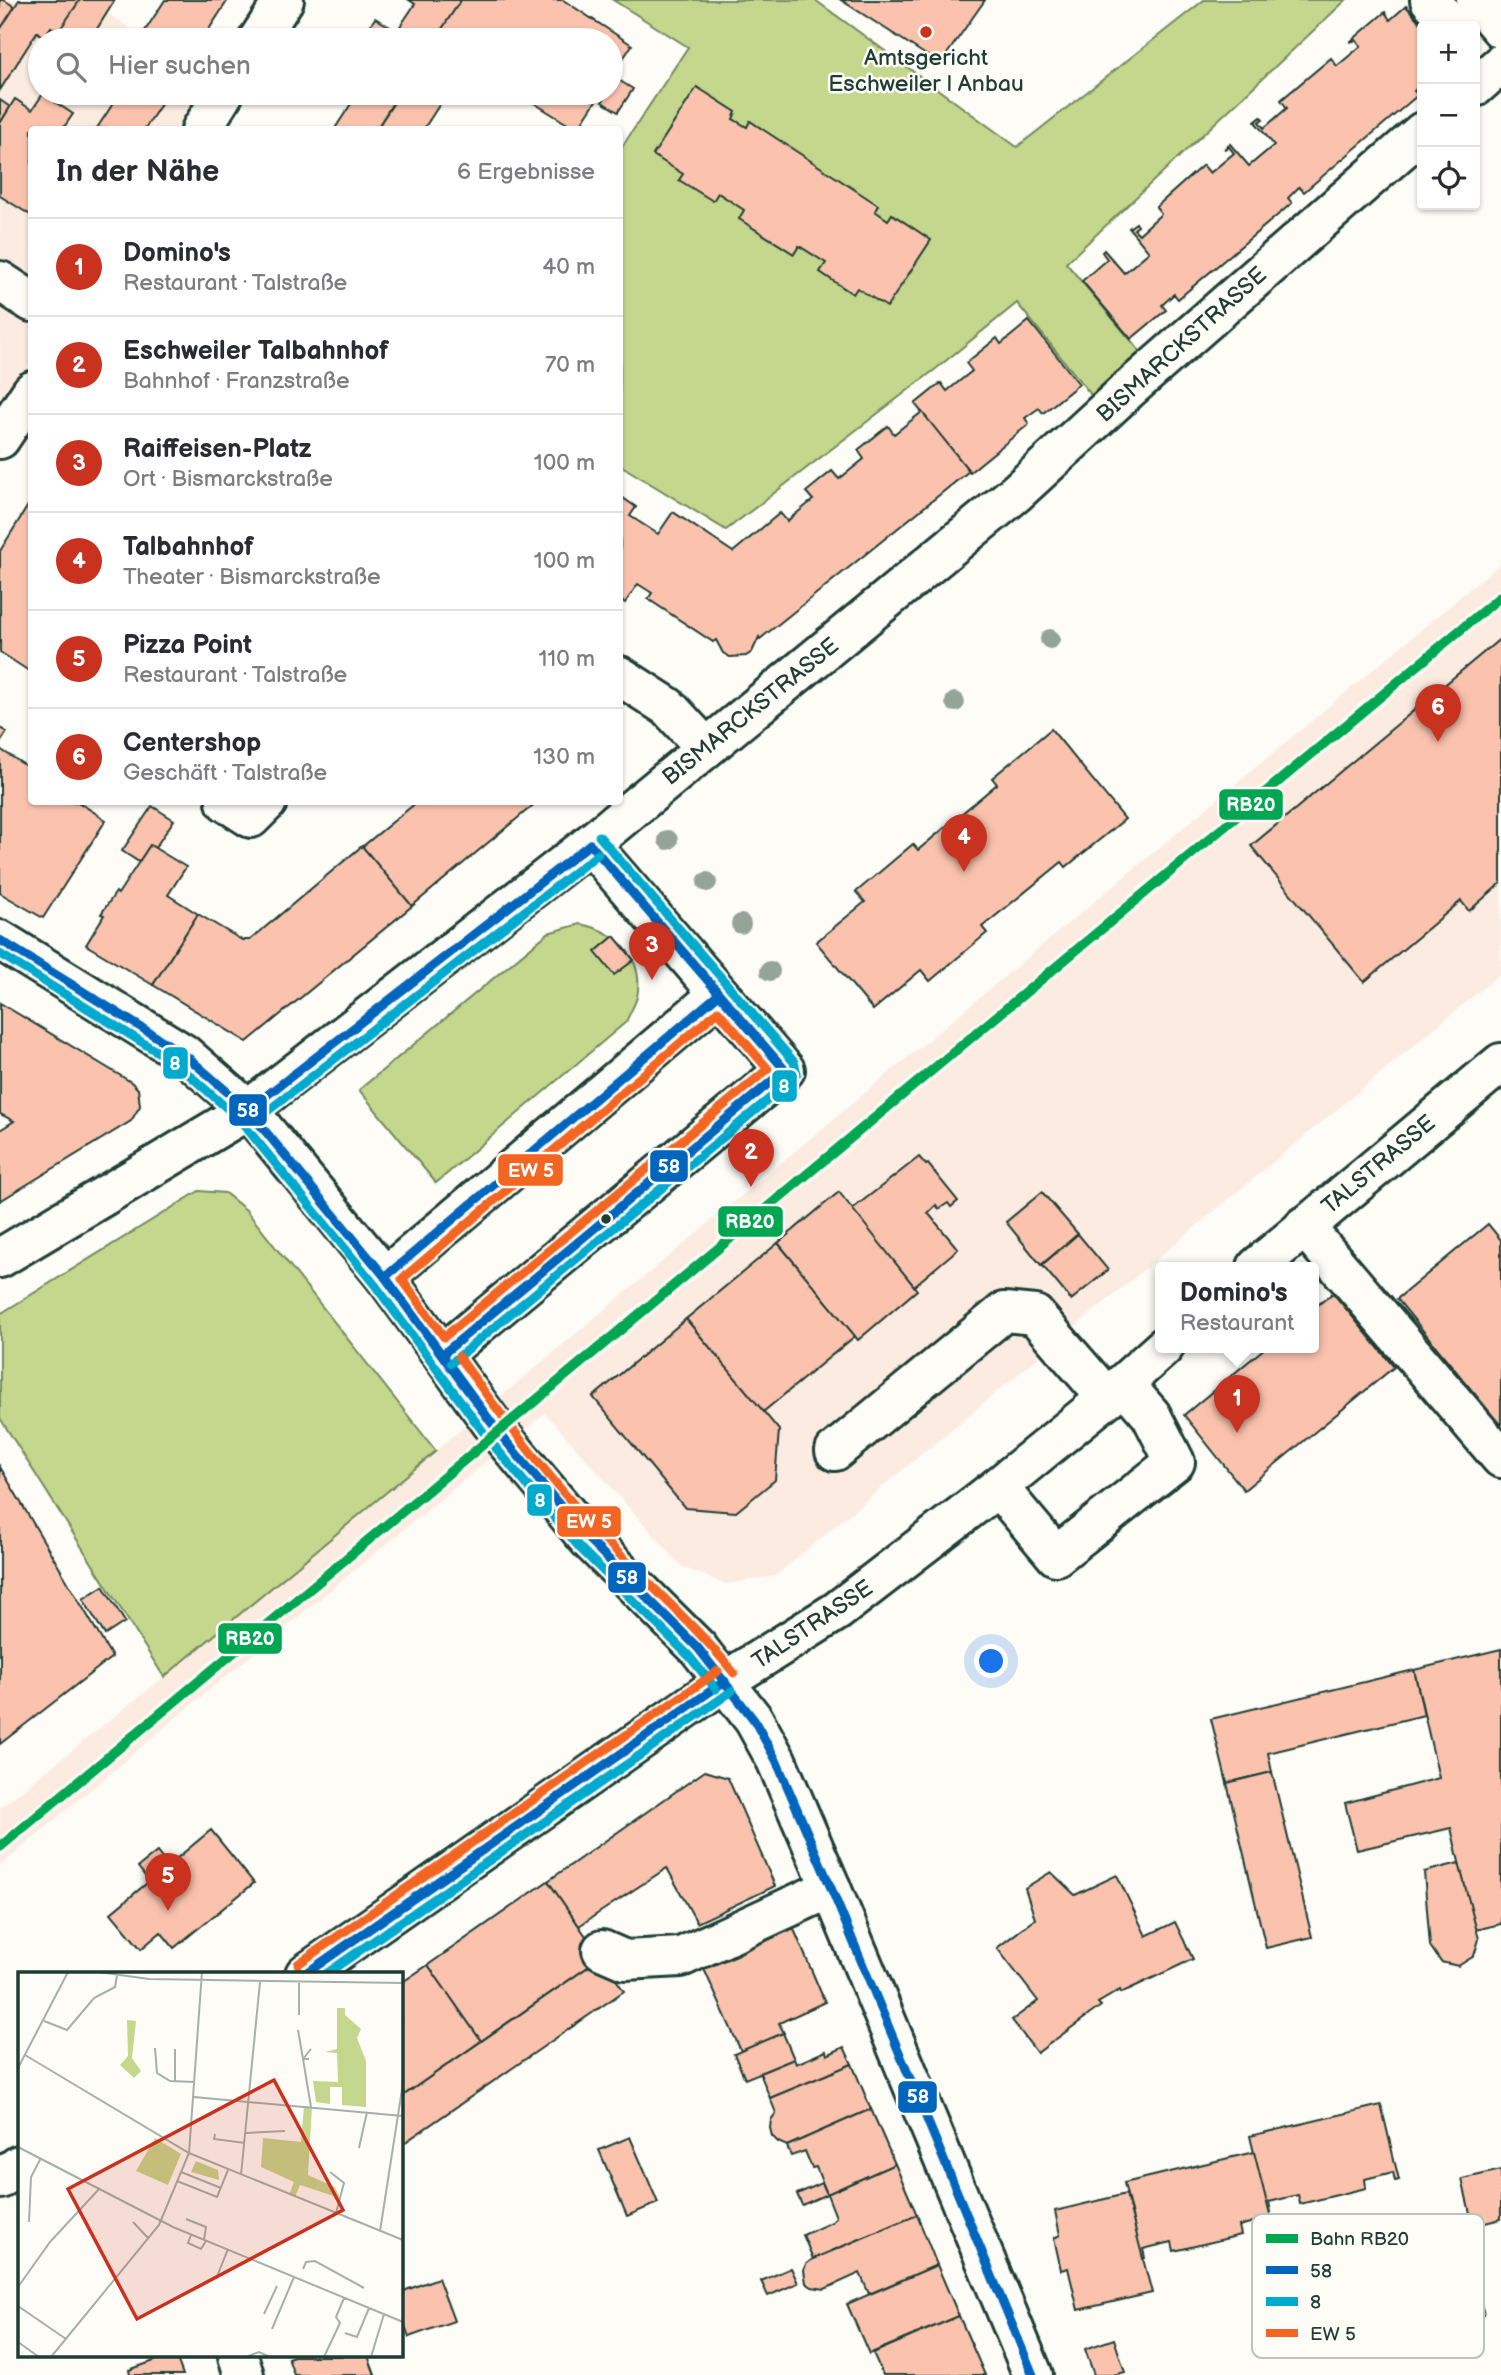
<!DOCTYPE html>
<html lang="de">
<head>
<meta charset="utf-8">
<style>
	body { margin:0; font-family:"Balsamiq Sans",sans-serif; background:#f2f2f3; color:#2b2b33 }
	.controls { position:absolute; right:21px; top:21px; display:grid; overflow:hidden; border-radius:7px; box-shadow:0 2px 5px #0004 }
	.controls button { width:63px; height:63px; display:grid; place-items:center; padding:0; border:0; border-bottom:2px solid #e1e1e2; background:#fff; color:#2b2b33; font:35px sans-serif }
	.you { position:absolute; left:992px; top:1662px; width:24px; height:24px; margin:-18px; border:5px solid #fff; border-radius:50%; background:#1a73e8; box-shadow:0 0 0 10px #1a73e833 }
	.badge { display:grid; place-items:center; width:46px; height:46px; border-radius:50%; background:#c8321e; color:#fff; font-size:23px; font-weight:700 }
	.pin { position:absolute; translate:-50% -58px; filter:drop-shadow(0 2px 4px #0008) }
	.pin::after { content:''; position:absolute; top:37px; width:24px; height:21px; background:inherit; clip-path:polygon(0 0,100% 0,50% 100%) }
	.popup { position:absolute; left:1155px; top:1262px; width:164px; height:91px; box-sizing:border-box; display:grid; place-content:center; border-radius:7px; background:#fff; filter:drop-shadow(0 2px 5px #0005); font-size:23px; white-space:nowrap; color:#7c7c81 }
	.popup b { font-size:26px; color:#2b2b33 }
	.popup::after { content:''; position:absolute; left:50%; top:100%; margin-left:-14px; border:14px solid transparent; border-top-color:#fff }
	.list { margin:0; padding:0; list-style:none }
	h2 { display:flex; justify-content:space-between; align-items:center; height:91px; margin:0; padding:0 28px; font-size:30px }
	h2 small { font-size:23px; font-weight:400; color:#7c7c81 }
	.list li { display:grid; grid-template-columns:46px 1fr auto; gap:21px; align-items:center; box-sizing:border-box; height:98px; padding:0 28px; border-top:2px solid #e1e1e2 }
	.list b { display:block; font-size:26px; white-space:nowrap }
	.list p { margin:0; font-size:23px; white-space:nowrap; color:#7c7c81 }
	.list em { font-size:23px; font-style:normal; color:#7c7c81 }
	.icon { flex:none; width:38px; height:38px; fill:none; stroke:currentColor; stroke-width:2; stroke-linecap:round; stroke-linejoin:round }
	.map { position:relative; flex:none; width:1501px; height:2375px; overflow:hidden }
	.search { position:absolute; background:#fff; box-shadow:0 2px 5px #0004; left:28px; top:28px; width:595px; height:77px; display:flex; align-items:center; gap:18px; box-sizing:border-box; padding:0 24px; border-radius:38px; color:#7c7c81; font-size:26px }
	.panel { position:absolute; background:#fff; box-shadow:0 2px 5px #0004; left:28px; top:126px; width:595px; height:679px; border-radius:7px }
	.map>svg:first-child { display:block }
	.built { fill:#fcebe1 }
	.green { fill:#c5d78c; stroke:#728a60; stroke-width:2 }
	.building { fill:#fbc3ae; stroke:#1f3d34; stroke-width:2 }
	.lines { fill:none; stroke-linecap:round; stroke-linejoin:round }
	.minor-casing { stroke:#1f3d34; stroke-width:44 }
	.major-casing { stroke:#1f3d34; stroke-width:44 }
	.minor { stroke:#fdfcf7; stroke-width:38 }
	.major { stroke:#fdfcf7; stroke-width:38 }
	.bus-1-casing { stroke:#fdfcf7; stroke-width:14 }
	.bus-2-casing { stroke:#fdfcf7; stroke-width:14 }
	.bus-3-casing { stroke:#fdfcf7; stroke-width:14 }
	.bus-1 { stroke:#0065bd; stroke-width:9 }
	.bus-2 { stroke:#00a9ce; stroke-width:9 }
	.bus-3 { stroke:#f26522; stroke-width:9 }
	.rail-1-casing { stroke:#fdfcf7; stroke-width:16 }
	.rail-1 { stroke:#00a651; stroke-width:10 }
	.tree { fill:#95a496 }
	.poi-dot { fill:#c8321e; stroke:#fdfcf7; stroke-width:2.5 }
	.bus-dot { fill:#1f3d34; stroke:#fdfcf7; stroke-width:2.5 }
	.labels { text-anchor:middle; stroke-width:5; stroke-linejoin:round; paint-order:stroke }
	.poi-label { font-size:23px; fill:#1f3d34; stroke:#fdfcf7 }
	.street-label { font-size:23px; fill:#1f3d34; stroke:#fdfcf7 }
	.inset-road { fill:none; stroke:#a4b0a9; stroke-width:2 }
	.view { fill:#c8321e; fill-opacity:0.15; stroke:#c8321e; stroke-width:3.5 }
	.inset-edge { fill:none; stroke:#1f3d34; stroke-width:3.5 }
	.key { fill:#fdfcf7; stroke:#bac3bc; stroke-width:2 }
	.key-label { font-size:19px; fill:#1f3d34 }
	.line-badge { stroke:#fdfcf7; stroke-width:2.5 }
	.badge-label { font-size:19px; text-anchor:middle; font-weight:bold; fill:#fff }
</style>
</head>
<body>
<div class="map">
<svg width="1501" height="2375" viewBox="0 0 1501 2375">
	<rect width="100%" height="100%" fill="#fdfcf7"/>
	<filter id="ink" filterUnits="userSpaceOnUse"><feTurbulence type="fractalNoise" baseFrequency=".0143" numOctaves="2"/><feDisplacementMap in="SourceGraphic" scale="14" xChannelSelector="R" yChannelSelector="G"/><feConvolveMatrix kernelMatrix="1 2 1 2 8 2 1 2 1" color-interpolation-filters="sRGB"/></filter>
	<g filter="url(#ink)">
		<g class="built">
			<polygon points="0,0 88,0 147,40 40,40 40,93 200,93 177,129 32,130 31,362 0,412"/>
			<polygon points="1501,563 1501,973 775,1576 725,1584 682,1567 545,1413 185,1710 0,1866 0,1808 164,1677"/>
		</g>
		<g class="green">
			<polygon points="613,0 815,0 1017,147 1204,0 1346,0 1066,263 1154,368 1105,412 1017,303 937,368 726,530 620,465 620,150 688,47"/>
			<path d="M580,924C616,931 645,957 637,997C635,1005 629,1014 626,1022L436,1183L359,1090L548,933Z"/>
			<polygon points="199,1191 225,1193 246,1210 436,1451 164,1677 0,1418 0,1314"/>
		</g>
		<g class="building">
			<polygon points="0,0 4,0 15,7 0,30"/>
			<polygon points="19,0 80,0 59,33 51,27 44,37 37,32 0,90 0,30"/>
			<polygon points="80,0 115,0 90,40 73,40 59,31"/>
			<polygon points="165,0 228,0 202,40 139,40"/>
			<polygon points="409,0 461,0 435,40 410,40 397,31 415,4"/>
			<polygon points="461,0 563,0 632,45 611,77 611,40 440,40 436,38"/>
			<polygon points="841,0 985,0 940,64"/>
			<polygon points="1406,6 1423,26 1422,83 1414,91 1418,95 1304,192 1299,187 1288,198 1292,203 1178,299 1174,294 1162,305 1166,310 1131,339 1082,281 1107,259 1102,252 1104,250 1124,273 1149,252 1129,228 1136,223 1138,226 1134,229 1139,234 1161,214 1156,207 1203,165 1210,173 1234,153 1229,147 1224,149 1230,144 1249,166 1274,145 1255,122 1261,117 1263,119 1259,122 1264,128 1287,108 1281,100 1331,58 1337,66 1361,46 1356,40 1350,42 1385,12 1390,20"/>
			<polygon points="375,18 397,31 410,40 369,40 363,37"/>
			<polygon points="59,31 73,40 54,40"/>
			<polygon points="617,79 633,89 618,112 602,102 608,93 611,93 611,88"/>
			<polygon points="697,87 736,112 733,119 747,127 750,121 878,205 875,211 888,220 892,214 931,240 887,307 857,288 853,294 820,272 826,263 799,246 794,254 739,219 744,210 718,193 713,201 679,180 683,174 653,155"/>
			<polygon points="120,93 151,93 163,101 144,130 97,128"/>
			<polygon points="151,93 168,93 163,101"/>
			<polygon points="358,93 388,93 396,98 376,130 334,130"/>
			<polygon points="400,93 447,93 423,130 376,130"/>
			<polygon points="518,93 601,93 577,130"/>
			<polygon points="43,94 73,114 62,130 32,130 32,216 0,196 0,123 15,99 32,110"/>
			<polygon points="0,100 10,107 0,123"/>
			<polygon points="1029,321 1079,384 1043,413 1039,408 1025,418 1029,424 970,472 915,404 941,383 947,391 972,371 966,363 997,338 1001,344"/>
			<polygon points="922,412 969,471 760,639 759,637 752,652 746,656 730,657 723,653 716,640 713,642 648,599 652,593 638,584 625,603 620,600 620,496 636,507 630,516 658,534 673,512 733,552 780,513 787,521 813,500 806,492 832,471 839,479 864,459 858,450 888,426 894,434"/>
			<polygon points="32,499 32,673 0,652 0,551"/>
			<polygon points="1501,638 1501,883 1469,911 1461,901 1364,982 1251,846"/>
			<polygon points="0,728 7,732 0,743"/>
			<polygon points="1051,729 1125,819 1066,867 1062,862 982,927 987,933 930,981 921,970 873,1010 816,942 865,902 856,892 913,844 918,850 997,784 992,778"/>
			<polygon points="0,749 32,770 32,802 78,802 106,820 43,918 0,893"/>
			<polygon points="417,802 537,802 412,906 362,847"/>
			<polygon points="152,806 174,820 155,848 150,845 139,862 122,851"/>
			<polygon points="150,845 186,867 168,895 198,914 153,985 86,945 104,915 101,914 116,892 118,894"/>
			<polygon points="362,846 412,906 247,1042 153,985 198,914 242,940 250,940"/>
			<polygon points="614,936 634,960 614,975 595,952"/>
			<polygon points="0,1003 131,1082 138,1089 140,1106 131,1121 0,1201 0,1130 14,1121 0,1114"/>
			<polygon points="919,1157 926,1165 928,1164 958,1201 951,1207 948,1203 939,1209 936,1205 928,1213 958,1249 914,1286 851,1210"/>
			<polygon points="839,1192 917,1290 858,1340 778,1243"/>
			<polygon points="1042,1192 1078,1234 1041,1265 1006,1222"/>
			<polygon points="1488,1224 1501,1240 1501,1426 1397,1299"/>
			<polygon points="1078,1234 1108,1270 1071,1300 1042,1265"/>
			<polygon points="778,1243 855,1336 763,1412 686,1319"/>
			<polygon points="1333,1293 1394,1367 1244,1490 1184,1415 1266,1347 1314,1347 1314,1308"/>
			<polygon points="686,1319 779,1430 775,1480 736,1512 685,1508 593,1397"/>
			<polygon points="0,1467 112,1657 0,1744"/>
			<polygon points="103,1586 125,1622 105,1635 83,1599"/>
			<polygon points="1501,1649 1501,1924 1475,1930 1451,1828 1357,1850 1345,1803 1439,1778 1414,1670"/>
			<polygon points="1414,1670 1424,1715 1268,1753 1272,1772 1227,1783 1211,1719"/>
			<polygon points="705,1771 728,1778 775,1886 697,1923 667,1868 579,1926 548,1881"/>
			<polygon points="1272,1772 1312,1937 1266,1948 1227,1783"/>
			<polygon points="211,1830 254,1883 174,1948 161,1932 141,1949 111,1913"/>
			<polygon points="157,1852 167,1865 148,1880 138,1867"/>
			<polygon points="1459,1863 1479,1939 1474,1956 1458,1966 1441,1962 1430,1946 1424,1872"/>
			<polygon points="1051,1872 1075,1895 1117,1875 1146,1936 1175,1922 1193,1959 1121,1993 1120,1990 1098,2003 1101,2006 1037,2053 1012,2020 1038,2001 997,1948 1035,1919 1025,1888"/>
			<polygon points="548,1881 601,1958 481,2041 428,1965"/>
			<polygon points="793,1927 825,2002 779,2023 784,2033 741,2051 704,1969 739,1954 737,1951"/>
			<polygon points="601,1958 624,1991 401,2145 401,2097"/>
			<polygon points="428,1965 481,2041 401,2097 401,1983"/>
			<polygon points="783,2033 794,2059 745,2079 734,2054"/>
			<polygon points="844,2047 852,2064 770,2098 760,2073 794,2059 796,2064 826,2051 827,2055"/>
			<polygon points="852,2064 871,2109 787,2146 778,2142 772,2136 770,2128 771,2120 776,2113 770,2098"/>
			<polygon points="1381,2105 1399,2180 1395,2181 1393,2172 1365,2179 1366,2188 1300,2204 1298,2195 1269,2202 1271,2212 1268,2212 1250,2136"/>
			<polygon points="871,2109 895,2164 827,2194 816,2167 812,2168 805,2151 791,2156 787,2146"/>
			<polygon points="630,2137 658,2203 627,2216 599,2150"/>
			<polygon points="1254,2152 1273,2227 1270,2228 1268,2218 1239,2226 1241,2235 1174,2251 1172,2242 1143,2249 1145,2258 1142,2259 1124,2183"/>
			<polygon points="895,2164 917,2215 813,2259 803,2235 832,2222 836,2217 827,2194"/>
			<polygon points="1501,2170 1501,2219 1473,2226 1462,2179"/>
			<polygon points="822,2183 827,2194 802,2205 797,2194"/>
			<polygon points="1126,2194 1152,2293 1078,2310 1068,2268 1061,2270 1054,2238 1060,2235 1055,2211"/>
			<polygon points="917,2215 937,2265 869,2294 860,2273 825,2289 812,2287 806,2283 804,2270 806,2264 813,2259"/>
			<polygon points="937,2265 959,2316 869,2354 847,2304"/>
			<polygon points="791,2268 798,2283 768,2296 761,2281"/>
			<polygon points="438,2278 454,2321 409,2337 401,2314 401,2292"/>
			<polygon points="1477,2288 1484,2315 1400,2333 1393,2307"/>
			<polygon points="959,2316 985,2375 883,2375 873,2353"/>
			<polygon points="1114,2339 1125,2372 1113,2375 1094,2375 1085,2349"/>
			<polygon points="168,2356 176,2356 183,2375 130,2375 129,2370"/>
			<polygon points="294,2356 368,2356 375,2375 294,2375 288,2358"/>
		</g>
		<g class="lines">
			<defs>
				<g id="minor">
					<polyline points="1430,0 1453,26"/>
					<polyline points="1476,0 1501,29"/>
					<polyline points="258,40 284,0"/>
					<polyline points="1475,87 1501,64"/>
					<polyline points="201,130 224,93"/>
					<polyline points="0,281 32,302"/>
					<polyline points="0,439 32,391"/>
					<polyline points="620,676 668,707 705,747"/>
					<polyline points="226,802 251,818 267,802"/>
					<polyline points="0,940 184,1054 248,1110 385,1277 499,1433 589,1540 698,1648 754,1720 776,1760 831,1888 1033,2375"/>
					<polyline points="1304,1226 1501,1458"/>
					<polyline points="0,1258 248,1110 590,844 1016,493 1128,390 1422,132"/>
					<polyline points="385,1277 719,994"/>
					<polyline points="443,1354 785,1070 590,844"/>
					<polyline points="835,1451 1004,1312 1035,1315 1107,1398"/>
					<polyline points="998,1487 1056,1556 1175,1462 1151,1415 1124,1384"/>
					<polyline points="602,1950 625,1960 681,1957 831,1888"/>
					<polyline points="238,2356 244,2375"/>
				</g>
				<g id="major">
					<polyline points="1257,1267 1501,1063"/>
					<polyline points="305,1974 725,1681 837,1611 998,1487 1107,1398 1164,1347"/>
					<polyline points="0,2179 19,2165"/>
				</g>
			</defs>
			<use href="#minor" class="minor-casing"/>
			<use href="#major" class="major-casing"/>
			<use href="#minor" class="minor"/>
			<use href="#major" class="major"/>
			<defs>
				<g id="bus-1">
					<polyline points="0,940 184,1054 248,1110 385,1277 499,1433 589,1540 698,1648 754,1720 776,1760 831,1888 1033,2375"/>
					<polyline points="248,1110 590,844 785,1070 443,1354"/>
					<polyline points="385,1277 719,994"/>
					<polyline points="305,1974 725,1681"/>
				</g>
				<g id="bus-2">
					<polyline points="0,954 177,1064 239,1119 375,1285 490,1441 580,1548 689,1656 716,1689"/>
					<polyline points="256,1120 598,854"/>
					<polyline points="451,1363 793,1079 797,1073 794,1062 599,836"/>
					<polyline points="326,1974 732,1691"/>
				</g>
				<g id="bus-3">
					<polygon points="718,1011 768,1069 444,1337 402,1279"/>
					<path d="M459,1357C502,1417 548,1477 598,1532C643,1580 693,1622 734,1673"/>
					<polyline points="298,1964 718,1671"/>
				</g>
			</defs>
			<use href="#bus-1" class="bus-1-casing"/>
			<use href="#bus-2" class="bus-2-casing"/>
			<use href="#bus-3" class="bus-3-casing"/>
			<use href="#bus-1" class="bus-1"/>
			<use href="#bus-2" class="bus-2"/>
			<use href="#bus-3" class="bus-3"/>
			<defs>
				<polyline id="rail-1" points="0,1847 1501,596"/>
			</defs>
			<use href="#rail-1" class="rail-1-casing"/>
			<use href="#rail-1" class="rail-1"/>
		</g>
		<g class="tree">
			<circle cx="1050" cy="639" r="10"/>
			<circle cx="955" cy="702" r="10"/>
			<circle cx="668" cy="840" r="10"/>
			<circle cx="707" cy="882" r="10"/>
			<circle cx="741" cy="924" r="10"/>
			<circle cx="770" cy="971" r="10"/>
		</g>
	</g>
	<circle class="poi-dot" cx="926" cy="32" r="7"/>
	<circle class="bus-dot" cx="606" cy="1219" r="6"/>
	<g class="labels">
		<g class="poi-label">
			<text x="926" y="65">Amtsgericht<tspan x="926" dy="26">Eschweiler | Anbau</tspan></text>
		</g>
		<g class="street-label">
			<text transform="translate(1181 344) rotate(-42)" y="8">BISMARCKSTRASSE</text>
			<text transform="translate(750 711) rotate(-39)" y="8">BISMARCKSTRASSE</text>
			<text transform="translate(1378 1164) rotate(-40)" y="8">TALSTRASSE</text>
			<text transform="translate(812 1624) rotate(-34)" y="8">TALSTRASSE</text>
		</g>
	</g>
	<g transform="translate(18 1972)">
		<rect width="385" height="385" fill="#fdfcf7"/>
		<path d="M319,36H327V43L343,57L339,66L348,89V135L324,133V115H312V132L298,130L295,109L320,110L319,81L307,80L319,77ZM109,48L118,49L114,86L123,99L116,106L102,93L110,84ZM286,134L294,135L290,203L317,215L322,226L282,213L277,225L271,223L276,210L243,195L245,166L283,170ZM137,166L163,182L150,213L118,199ZM178,189L200,198L201,208L173,200Z" fill="#c5d78c"/>
		<path class="inset-road" d="M80,0L131,7L385,11M281,43V11M26,49L49,58L76,26L97,15L99,4M280,58L285,87L293,77M137,76L139,101L152,109L177,110M7,83L171,181L385,268M291,87H285L293,135M0,96L50,0M157,109V77M176,125L385,144M228,161L267,159M197,162L196,167L227,171M0,175L155,255L385,350M341,176L349,140M163,200L203,216M312,200L326,211L318,241M223,203L242,10M159,209L199,225L210,198M168,247L188,255L186,268M11,250L13,205L23,186M115,250L131,267M362,259L385,111M173,263L170,271L183,277L188,269M285,297L288,290L297,289L346,316M198,307L210,277M0,315L32,270L82,216M0,334L48,367M246,342L259,314M254,357L276,305M327,361L339,365L351,336M0,370L21,385M33,385L141,253L171,181L184,0M228,385L241,380L252,385M306,385L322,351L318,345L326,326M353,385L366,342"/>
		<path class="view" d="M256,108L325,238L119,347L50,217Z"/>
		<rect width="385" height="385" class="inset-edge"/>
	</g>
	<rect x="1252" y="2214" width="232" height="144" rx="10" class="key"/>
	<rect x="1266" y="2234" width="32" height="9" fill="#00a651"/>
	<rect x="1266" y="2266" width="32" height="8" fill="#0065bd"/>
	<rect x="1266" y="2297" width="32" height="9" fill="#00a9ce"/>
	<rect x="1266" y="2329" width="32" height="8" fill="#f26522"/>
	<g class="key-label">
		<text x="1310" y="2245">Bahn RB20</text>
		<text x="1310" y="2277">58</text>
		<text x="1310" y="2308">8</text>
		<text x="1310" y="2340">EW 5</text>
	</g>
	<g class="line-badge">
		<rect x="1218" y="788" width="66" height="33" rx="7" fill="#00a651"/>
		<rect x="162" y="1046" width="27" height="34" rx="7" fill="#00a9ce"/>
		<rect x="771" y="1069" width="27" height="34" rx="7" fill="#00a9ce"/>
		<rect x="228" y="1093" width="40" height="34" rx="7" fill="#0065bd"/>
		<rect x="649" y="1149" width="40" height="34" rx="7" fill="#0065bd"/>
		<rect x="497" y="1153" width="67" height="34" rx="7" fill="#f26522"/>
		<rect x="717" y="1205" width="67" height="33" rx="7" fill="#00a651"/>
		<rect x="526" y="1483" width="27" height="34" rx="7" fill="#00a9ce"/>
		<rect x="556" y="1505" width="66" height="33" rx="7" fill="#f26522"/>
		<rect x="607" y="1561" width="40" height="33" rx="7" fill="#0065bd"/>
		<rect x="217" y="1622" width="66" height="33" rx="7" fill="#00a651"/>
		<rect x="897" y="2080" width="41" height="34" rx="7" fill="#0065bd"/>
	</g>
	<g class="badge-label">
		<text x="1251" y="811">RB20</text>
		<text x="175" y="1070">8</text>
		<text x="784" y="1093">8</text>
		<text x="248" y="1117">58</text>
		<text x="669" y="1173">58</text>
		<text x="531" y="1177">EW 5</text>
		<text x="750" y="1228">RB20</text>
		<text x="540" y="1507">8</text>
		<text x="589" y="1528">EW 5</text>
		<text x="627" y="1584">58</text>
		<text x="250" y="1645">RB20</text>
		<text x="918" y="2103">58</text>
	</g>
</svg>
<div class="controls">
<button>+</button>
<button>−</button>
<button><svg class="icon" aria-label="locate" viewBox="0 0 24 24"><circle cx="12" cy="12" r="6"/><path d="M12 2v4M12 18v4M2 12h4M18 12h4"/></svg></button>
</div>
<div class="you"></div>
<div class="pin badge" style="left:1237px;top:1433px">1</div>
<div class="popup"><b>Domino's</b>Restaurant</div>
<div class="pin badge" style="left:751px;top:1187px">2</div>
<div class="pin badge" style="left:652px;top:980px">3</div>
<div class="pin badge" style="left:964px;top:872px">4</div>
<div class="pin badge" style="left:168px;top:1911px">5</div>
<div class="pin badge" style="left:1438px;top:742px">6</div>
<div class="search"><svg class="icon" aria-label="search" viewBox="0 0 24 24"><circle cx="10" cy="10" r="6"/><path d="M15 15l6 6"/></svg>Hier suchen</div>
<section class="panel">
<h2>In der Nähe<small>6 Ergebnisse</small></h2>
<ul class="list">
<li><span class="badge">1</span><div><b>Domino's</b><p>Restaurant · Talstraße</p></div><em>40 m</em></li>
<li><span class="badge">2</span><div><b>Eschweiler Talbahnhof</b><p>Bahnhof · Franzstraße</p></div><em>70 m</em></li>
<li><span class="badge">3</span><div><b>Raiffeisen-Platz</b><p>Ort · Bismarckstraße</p></div><em>100 m</em></li>
<li><span class="badge">4</span><div><b>Talbahnhof</b><p>Theater · Bismarckstraße</p></div><em>100 m</em></li>
<li><span class="badge">5</span><div><b>Pizza Point</b><p>Restaurant · Talstraße</p></div><em>110 m</em></li>
<li><span class="badge">6</span><div><b>Centershop</b><p>Geschäft · Talstraße</p></div><em>130 m</em></li>
</ul>
</section>
</div>
</body>
</html>
